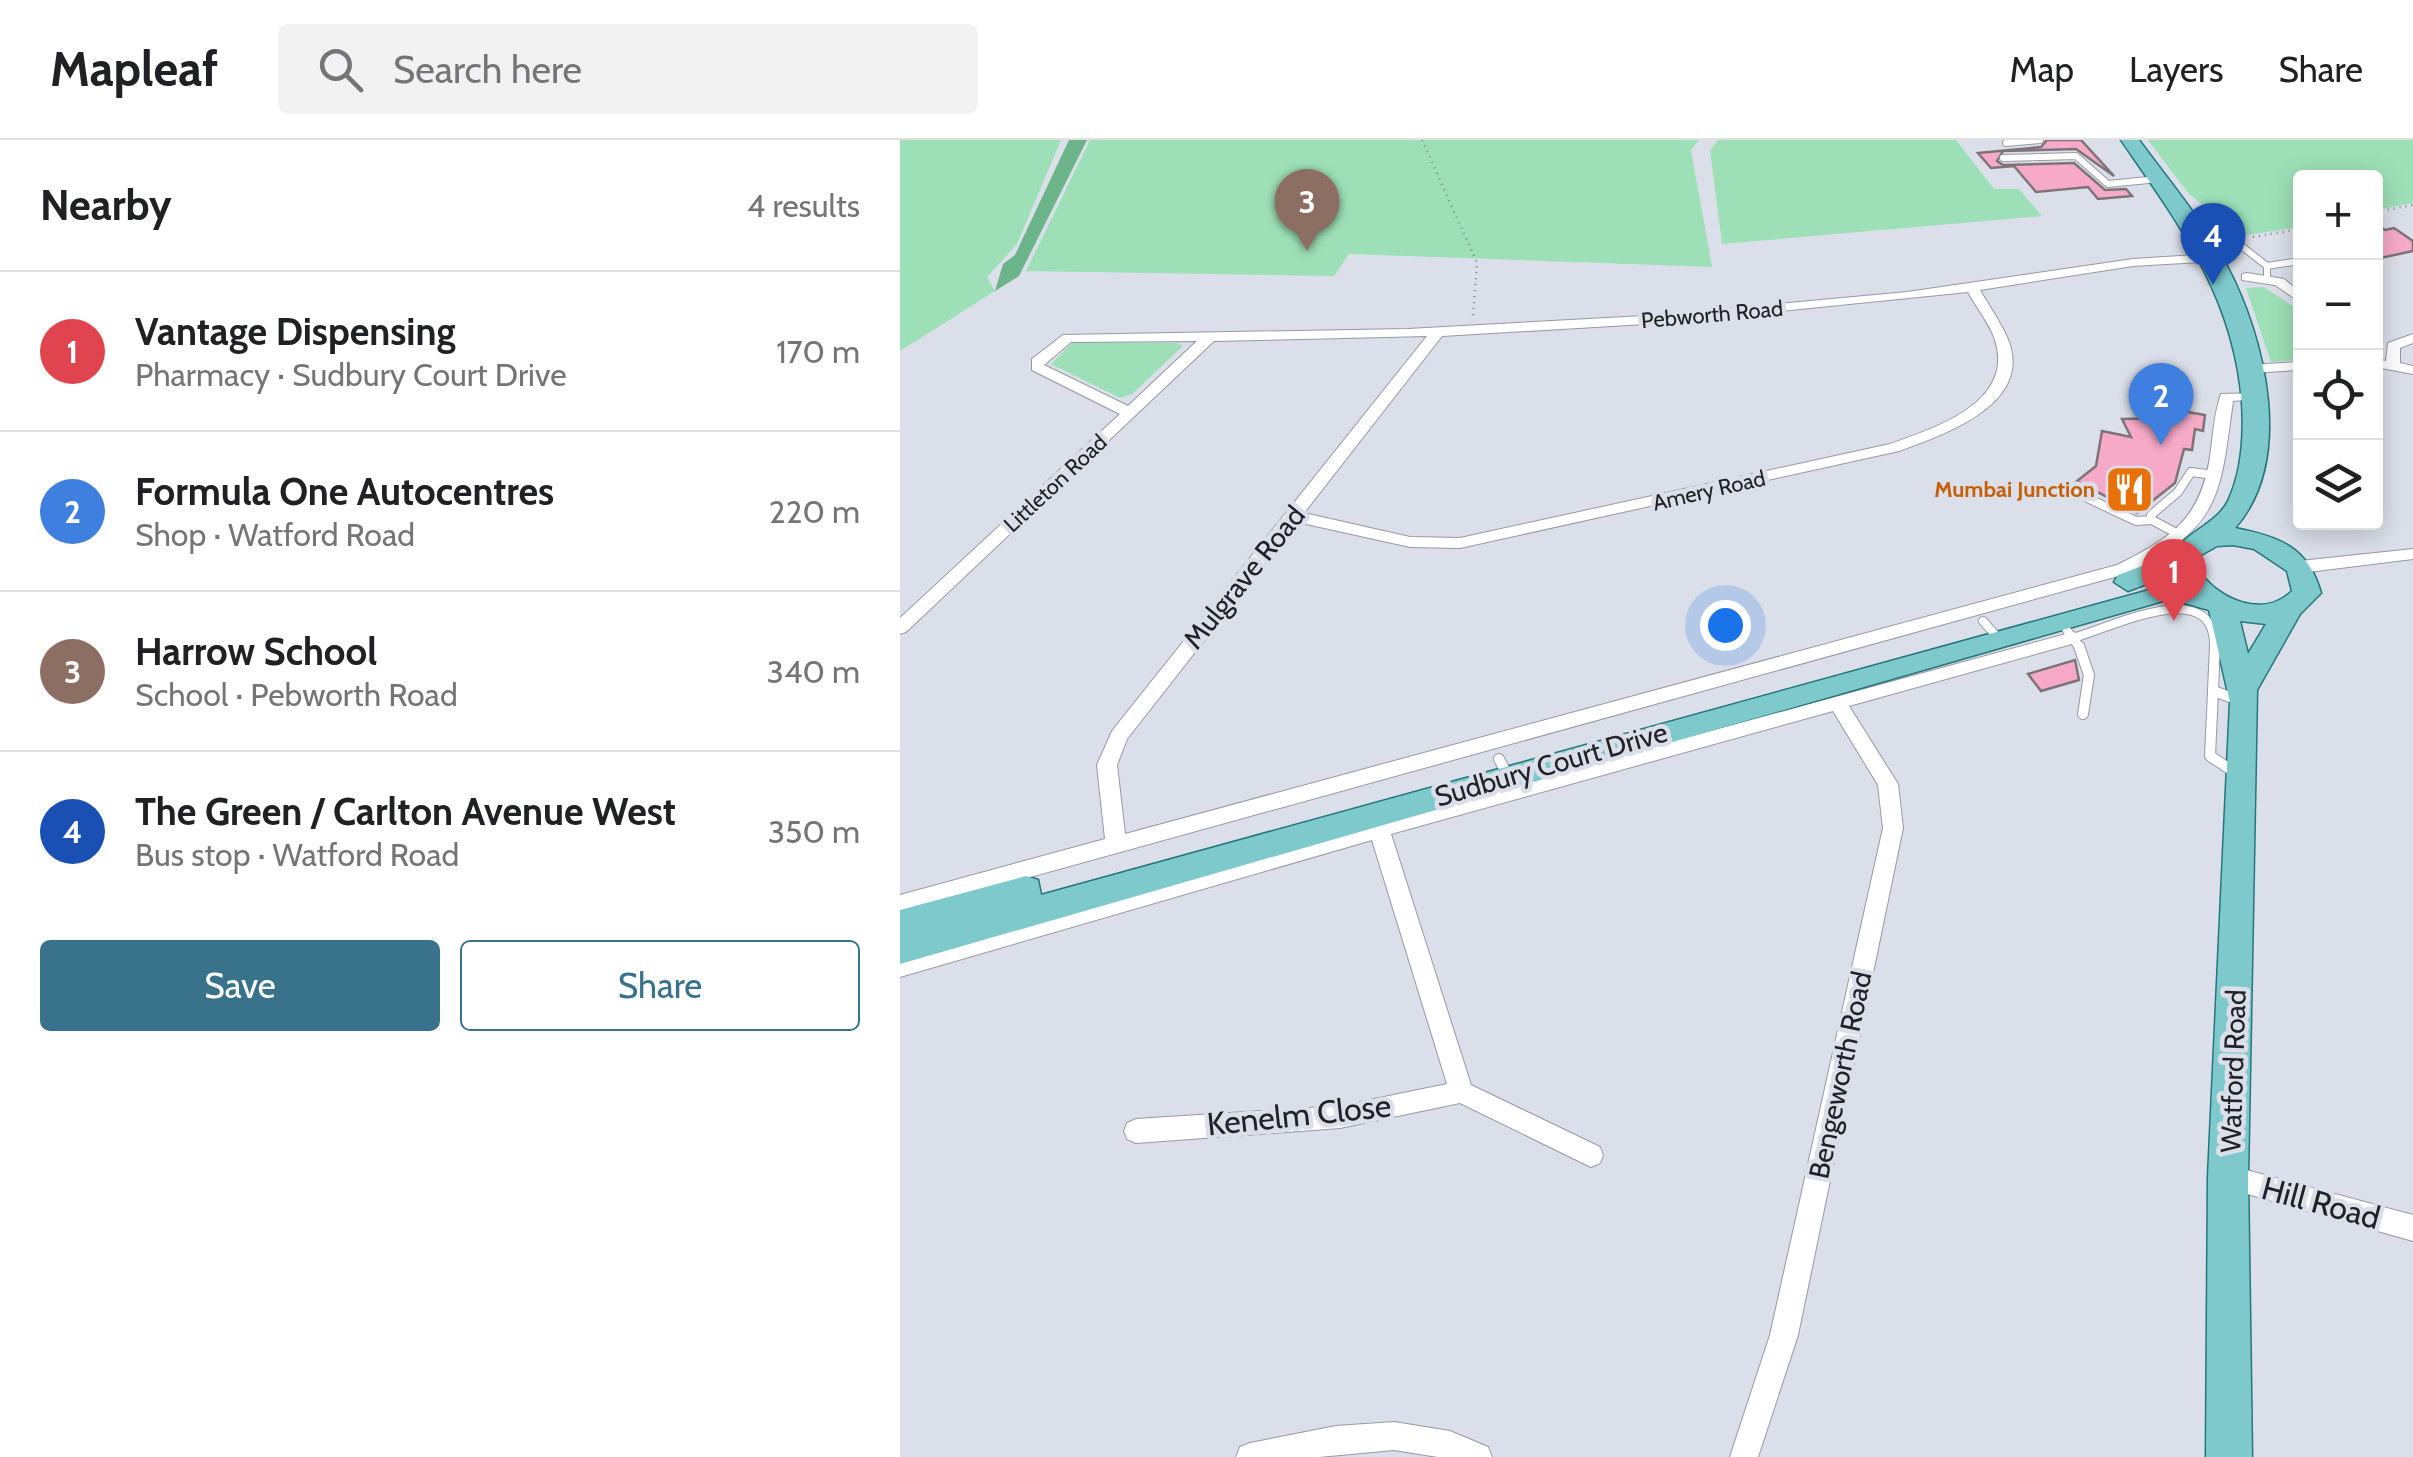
<!DOCTYPE html>
<html lang="en">
<head>
<meta charset="utf-8">
<style>
	body { margin:0; font-family:Cabin,sans-serif; background:#f2f2f2; color:#202124 }
	.controls { position:absolute; right:30px; top:30px; display:grid; overflow:hidden; border-radius:10px; box-shadow:0 5px 25px #0003 }
	.controls button { width:90px; height:90px; display:grid; place-items:center; padding:0; border:0; border-bottom:2px solid #e0e0e0; background:#fff; color:#202124; font:50px sans-serif }
	.you { position:absolute; left:825px; top:485px; width:35px; height:35px; margin:-25px; border:8px solid #fff; border-radius:50%; background:#1a73e8; box-shadow:0 0 0 15px #1a73e833 }
	.badge { display:grid; place-items:center; width:65px; height:65px; border-radius:50%; background:#39738b; color:#fff; font-size:32px; font-weight:700 }
	.pin { position:absolute; translate:-50% -82px; filter:drop-shadow(0 2px 5px #0008) }
	.pin::after { content:''; position:absolute; top:52px; width:35px; height:30px; background:inherit; clip-path:polygon(0 0,100% 0,50% 100%) }
	.list { margin:0; padding:0; list-style:none }
	h2 { display:flex; justify-content:space-between; align-items:center; height:130px; margin:0; padding:0 40px; font-size:42px }
	h2 small { font-size:32px; font-weight:400; color:#757577 }
	.list li { display:grid; grid-template-columns:65px 1fr auto; gap:30px; align-items:center; box-sizing:border-box; height:160px; padding:0 40px; border-top:2px solid #e0e0e0 }
	.list b { display:block; font-size:38px; white-space:nowrap }
	.list p { margin:0; font-size:32px; white-space:nowrap; color:#757577 }
	.list em { font-size:32px; font-style:normal; color:#757577 }
	.actions { display:flex; gap:20px; padding:30px 40px }
	.actions a { flex:1; padding:22px 0; border:2px solid #39738b; border-radius:10px; text-align:center; font-size:35px; color:#39738b }
	.actions .main { background:#39738b; color:#fff }
	.icon { flex:none; width:55px; height:55px; fill:none; stroke:currentColor; stroke-width:2; stroke-linecap:round; stroke-linejoin:round }
	.map { position:relative; flex:none; width:1513px; height:1317px; overflow:hidden }
	header { display:flex; align-items:center; gap:60px; box-sizing:border-box; height:140px; padding:0 50px; background:#fff; border-bottom:2px solid #e0e0e0 }
	header strong { font-size:48px }
	nav { display:flex; gap:55px; margin-inline-start:auto; font-size:35px }
	.search { width:700px; height:90px; background:#f2f2f2; display:flex; align-items:center; gap:25px; box-sizing:border-box; padding:0 35px; border-radius:10px; color:#757577; font-size:38px }
	main { display:flex }
	aside { flex:1; background:#fff }
	.map>svg:first-child { display:block }
	.green { fill:#9de0b7 }
	.forest { fill:#6cb489 }
	.building { fill:#f6aac8; stroke:#7e7477; stroke-width:2.5 }
	.lines { fill:none; stroke-linecap:round; stroke-linejoin:round }
	.service-far2-casing { stroke:#9699a3; stroke-width:8 }
	.service-far1-casing { stroke:#9699a3; stroke-width:10 }
	.service-casing { stroke:#9699a3; stroke-width:12 }
	.minor-casing { stroke:#9699a3; stroke-width:2 }
	.primary-casing { stroke:#26777b; stroke-width:3 }
	.path { stroke:#84878e; stroke-width:2.5; stroke-dasharray:1 5; stroke-linecap:butt }
	.service-far2 { stroke:#fff; stroke-width:6 }
	.service-far1 { stroke:#fff; stroke-width:8 }
	.service { stroke:#fff; stroke-width:10 }
	.minor { fill:#fff; fill-rule:evenodd }
	.primary { fill:#7ec9cb; fill-rule:evenodd }
	.labels { text-anchor:middle; stroke-width:9; stroke-linejoin:round; paint-order:stroke }
	.far-street-label { font-size:22px; fill:#212226; stroke:#dbdfe9 }
	.far-food-label { font-size:22px; font-weight:bold; fill:#c56008; stroke:#dbdfe9; text-anchor:end }
	.street-label { font-size:28px; fill:#212226; stroke:#dbdfe9 }
	.near-street-label { font-size:32px; fill:#212226; stroke:#dbdfe9 }
</style>
</head>
<body>
<header>
<strong>Mapleaf</strong>
<div class="search"><svg class="icon" aria-label="search" viewBox="0 0 24 24"><circle cx="10" cy="10" r="6"/><path d="M15 15l6 6"/></svg>Search here</div>
<nav><a>Map</a><a>Layers</a><a>Share</a></nav>
</header>
<main>
<aside>
<h2>Nearby<small>4 results</small></h2>
<ul class="list">
<li><span class="badge" style="background:#e0444e">1</span><div><b>Vantage Dispensing</b><p>Pharmacy · Sudbury Court Drive</p></div><em>170 m</em></li>
<li><span class="badge" style="background:#3f7fe0">2</span><div><b>Formula One Autocentres</b><p>Shop · Watford Road</p></div><em>220 m</em></li>
<li><span class="badge" style="background:#8d6e63">3</span><div><b>Harrow School</b><p>School · Pebworth Road</p></div><em>340 m</em></li>
<li><span class="badge" style="background:#1a4fb4">4</span><div><b>The Green / Carlton Avenue West</b><p>Bus stop · Watford Road</p></div><em>350 m</em></li>
</ul>
<div class="actions"><a class="main">Save</a><a>Share</a></div>
</aside>
<div class="map">
<svg width="1513" height="1317" viewBox="0 0 1513 1317">
	<rect width="100%" height="100%" fill="#dbdfe9"/>
	<g class="green">
		<polygon points="0,0 161,0 117,104 87,137 95,151 0,211"/>
		<polygon points="190,0 799,0 791,10 812,127 449,114 434,136 126,131"/>
		<polygon points="818,0 1056,0 1094,49 1119,49 1142,76 822,104 810,11"/>
		<polygon points="1248,0 1513,0 1513,63 1476,70 1476,38 1400,38 1400,87 1341,96 1288,53"/>
		<polygon points="1364,147 1400,171 1400,220 1371,222 1346,148"/>
		<polygon points="173,202 278,203 283,206 232,254 220,258 151,224"/>
	</g>
	<polygon class="forest" points="169,0 187,0 119,136 95,151 103,124 115,115"/>
	<g class="building">
		<polygon points="1147,0 1181,0 1214,36 1176,9 1103,11 1097,21 1103,25 1174,23 1205,50 1226,49 1232,56 1198,59 1188,47 1136,52 1114,26 1091,28 1078,13 1141,7"/>
		<polygon points="1476,84 1485,90 1494,88 1513,101 1513,111 1476,119"/>
		<polygon points="1271,269 1305,275 1303,291 1295,289 1292,310 1284,309 1275,343 1237,373 1177,341 1196,326 1202,291 1231,297 1222,279 1269,278"/>
		<polygon points="1175,520 1179,540 1141,551 1128,534"/>
	</g>
	<g class="lines">
		<defs>
			<g id="service-far2">
				<polyline points="1106,3 1140,0"/>
				<polyline points="1103,18 1176,16 1208,44 1258,39"/>
				<polyline points="1308,80 1367,126 1367,138"/>
				<polyline points="1367,126 1400,121"/>
			</g>
			<g id="service-far1">
				<polyline points="1160,345 1236,381 1252,380"/>
				<polyline points="1278,394 1252,380 1251,375 1278,352 1291,332 1315,335"/>
				<polyline points="1083,481 1099,499"/>
				<polyline points="1162,483 1180,509"/>
				<path d="M1173,498C1213,487 1317,433 1314,509"/>
			</g>
			<g id="service">
				<polyline points="1179,506 1189,535 1183,574"/>
				<polyline points="1315,506 1313,551 1339,560"/>
				<polyline points="1313,551 1310,616 1339,635"/>
				<polyline points="599,619 608,636"/>
			</g>
			<g id="minor">
				<path d="M1312,114L1318,118L1317,121L1233,126L1080,150C1089,166 1100,181 1107,197C1136,263 1046,294 999,311L560,408L510,407L397,382L227,599L217,625L225,694L1217,425C1271,398 1300,380 1310,317C1313,296 1314,273 1321,254L1358,253V259L1333,261C1320,357 1321,386 1229,433L0,773V755L205,699L197,625L212,591L527,196L314,201L6,492L0,494V478L220,274L132,230V219L163,195L508,189L762,175L1007,152L1233,119ZM1068,152C1076,167 1090,184 1095,200C1115,263 1035,288 990,304L560,398L510,397L404,373L542,196L762,183ZM297,201L228,266L144,225L171,202Z"/>
				<polygon points="1347,133 1384,139 1400,152 1400,162 1375,145 1342,140 1342,134"/>
				<polygon points="1513,194 1513,203 1500,208 1500,223 1513,226 1513,234 1476,227 1476,219 1486,221 1488,203"/>
				<polygon points="1400,222 1400,230 1348,233 1341,229 1348,225"/>
				<polygon points="1513,409 1513,419 1400,433 1392,427 1400,421"/>
				<polygon points="1173,492 1179,494 1182,498 1179,502 949,566 998,644 1003,688 898,1195 858,1317 830,1317 870,1195 983,688 978,645 933,571 491,694 571,945 700,1007 703,1015 700,1023 691,1027 560,963 440,988 236,1003 227,999 224,991 227,983 236,979 440,966 547,944 472,700 0,837 0,817 372,711"/>
				<polygon points="1328,1025 1513,1075 1513,1101 1319,1046 1315,1037 1319,1028"/>
				<polygon points="494,1282 550,1291 588,1307 592,1317 538,1317 494,1310 419,1317 336,1317 340,1307 350,1303 436,1286"/>
			</g>
			<path id="primary" d="M1221,0H1239C1269,41 1303,81 1327,126C1365,198 1395,320 1335,388C1380,397 1408,407 1421,453L1400,474L1357,550L1348,1037L1352,1317H1306L1308,1037L1330,562L1309,470L1270,459L0,824V770L126,736L138,740L141,755L1278,442L1273,434L1228,451L1214,442L1218,435L1274,414C1283,393 1316,385 1328,361C1342,331 1344,295 1342,263C1334,157 1279,84 1221,0ZM1333,405L1354,409L1387,431L1392,451C1364,479 1319,460 1299,431L1301,415L1317,406ZM1340,481L1366,484L1348,514Z"/>
		</defs>
		<use href="#service-far2" class="service-far2-casing"/>
		<use href="#service-far1" class="service-far1-casing"/>
		<use href="#service" class="service-casing"/>
		<use href="#minor" class="minor-casing"/>
		<use href="#primary" class="primary-casing"/>
		<g class="path">
			<polyline points="522,0 577,123 573,176"/>
			<polyline points="1476,72 1513,65"/>
			<polyline points="1353,97 1400,89"/>
		</g>
		<use href="#service-far2" class="service-far2"/>
		<use href="#service-far1" class="service-far1"/>
		<use href="#service" class="service"/>
		<use href="#minor" class="minor"/>
		<use href="#primary" class="primary"/>
	</g>
	<defs>
		<symbol id="restaurant-square" viewBox="-11 -11 22 22"><rect x="-9" y="-9" width="18" height="18" rx="4" fill="#e8710a" stroke="#dbdfe9"/><path d="M-5-6h1v4h1v-4h1v4h1v-4h1v5L-1.5 .5V6h-2V.5L-5-1ZM5-6V6H3V1.5H1.5Q1.5-4 5-6Z" fill="#fff"/></symbol>
	</defs>
	<g fill-rule="evenodd">
		<use href="#restaurant-square" x="1202" y="322" width="55" height="55"/>
	</g>
	<g class="labels">
		<g class="far-street-label">
			<text transform="translate(812 174) rotate(-5)" y="8">Pebworth Road</text>
			<text transform="translate(155 343) rotate(-43)" y="8">Littleton Road</text>
			<text transform="translate(809 350) rotate(-13)" y="8">Amery Road</text>
		</g>
		<g class="far-food-label">
			<text x="1195" y="357">Mumbai Junction</text>
		</g>
		<g class="street-label">
			<text transform="translate(344 437) rotate(-51)" y="10">Mulgrave Road</text>
			<text transform="translate(651 624) rotate(-16)" y="10">Sudbury Court Drive</text>
			<text transform="translate(1333 931) rotate(-88)" y="10">Watford Road</text>
			<text transform="translate(940 935) rotate(-78)" y="10">Bengeworth Road</text>
		</g>
		<g class="near-street-label">
			<text transform="translate(399 975) rotate(-6)" y="11">Kenelm Close</text>
			<text transform="translate(1421 1063) rotate(15)" y="11">Hill Road</text>
		</g>
	</g>
</svg>
<div class="controls">
<button>+</button>
<button>−</button>
<button><svg class="icon" aria-label="locate" viewBox="0 0 24 24"><circle cx="12" cy="12" r="6"/><path d="M12 2v4M12 18v4M2 12h4M18 12h4"/></svg></button>
<button><svg class="icon" aria-label="layers" viewBox="0 0 24 24"><path d="M12 4l9 5-9 5-9-5zM3 14l9 5 9-5"/></svg></button>
</div>
<div class="you"></div>
<div class="pin badge" style="left:1274px;top:481px;background:#e0444e">1</div>
<div class="pin badge" style="left:1261px;top:305px;background:#3f7fe0">2</div>
<div class="pin badge" style="left:407px;top:111px;background:#8d6e63">3</div>
<div class="pin badge" style="left:1313px;top:145px;background:#1a4fb4">4</div>
</div>
</main>
</body>
</html>
